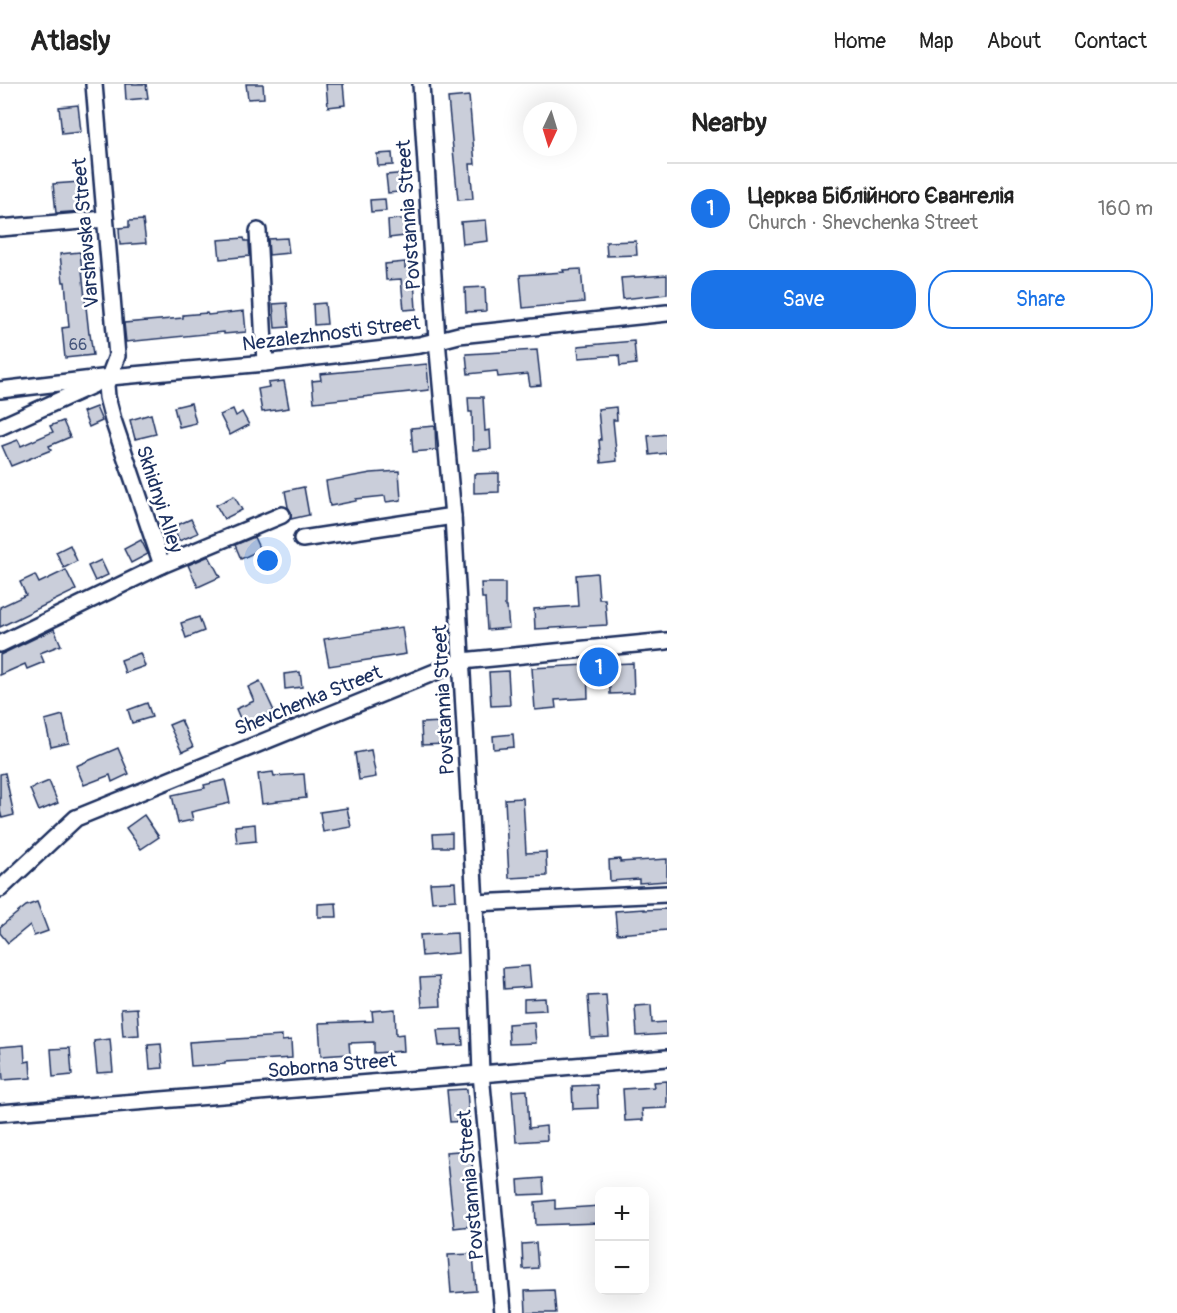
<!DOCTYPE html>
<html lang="en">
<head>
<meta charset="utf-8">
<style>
	body { margin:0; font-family:Pangolin,sans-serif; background:#f6f6f6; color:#222 }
	.controls { position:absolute; right:18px; bottom:18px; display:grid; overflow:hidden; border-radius:12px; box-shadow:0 6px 24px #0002 }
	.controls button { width:54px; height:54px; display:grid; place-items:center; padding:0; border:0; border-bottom:2px solid #e0e0e0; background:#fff; color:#222; font:30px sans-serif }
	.compass { position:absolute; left:523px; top:18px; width:54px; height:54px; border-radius:50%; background:#fff; box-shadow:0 6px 24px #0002; rotate:184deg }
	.you { position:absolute; left:268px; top:477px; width:21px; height:21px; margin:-15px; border:4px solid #fff; border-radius:50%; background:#1a73e8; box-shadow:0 0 0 9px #1a73e833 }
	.badge { display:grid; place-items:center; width:39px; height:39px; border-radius:50%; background:#1a73e8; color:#fff; font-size:20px; font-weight:700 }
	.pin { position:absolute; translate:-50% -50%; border:3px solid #fff; box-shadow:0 2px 6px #0006 }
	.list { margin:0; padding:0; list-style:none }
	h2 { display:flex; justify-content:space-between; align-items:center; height:78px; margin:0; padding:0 24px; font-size:26px }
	h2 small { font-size:20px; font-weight:400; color:#767676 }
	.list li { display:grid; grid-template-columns:39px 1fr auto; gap:18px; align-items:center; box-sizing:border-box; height:90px; padding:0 24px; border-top:2px solid #e0e0e0 }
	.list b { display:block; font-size:22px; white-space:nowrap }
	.list p { margin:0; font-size:20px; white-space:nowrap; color:#767676 }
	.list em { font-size:20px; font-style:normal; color:#767676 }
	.actions { display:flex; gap:12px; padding:18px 24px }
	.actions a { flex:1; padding:14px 0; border:2px solid #1a73e8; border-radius:24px; text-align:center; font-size:21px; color:#1a73e8 }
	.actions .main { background:#1a73e8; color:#fff }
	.map { position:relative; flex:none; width:667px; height:1229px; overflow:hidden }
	header { display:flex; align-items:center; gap:36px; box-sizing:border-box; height:84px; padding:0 30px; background:#fff; border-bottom:2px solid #e0e0e0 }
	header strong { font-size:28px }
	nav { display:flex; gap:33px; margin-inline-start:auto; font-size:21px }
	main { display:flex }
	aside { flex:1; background:#fff }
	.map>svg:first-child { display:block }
	.building { fill:#caceda; stroke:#1b2f5e; stroke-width:1.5 }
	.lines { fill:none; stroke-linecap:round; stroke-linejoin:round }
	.minor-casing { stroke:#1b2f5e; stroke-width:20 }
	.minor { stroke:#fff; stroke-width:15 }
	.labels { text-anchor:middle; stroke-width:5; stroke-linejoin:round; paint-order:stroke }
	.number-label { font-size:16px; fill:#47577d }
	.street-label { font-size:20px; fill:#1b2f5e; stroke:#fff }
</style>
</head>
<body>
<header>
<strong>Atlasly</strong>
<nav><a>Home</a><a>Map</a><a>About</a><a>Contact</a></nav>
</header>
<main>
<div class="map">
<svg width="667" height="1229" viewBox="0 0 667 1229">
	<rect width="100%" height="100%" fill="#fff"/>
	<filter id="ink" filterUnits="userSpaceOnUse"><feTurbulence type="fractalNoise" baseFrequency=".0167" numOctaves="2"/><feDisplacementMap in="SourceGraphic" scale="12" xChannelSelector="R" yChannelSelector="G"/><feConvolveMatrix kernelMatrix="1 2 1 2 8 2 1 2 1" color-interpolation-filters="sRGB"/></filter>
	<g filter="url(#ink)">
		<g class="building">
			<polygon points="125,0 146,0 148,14 126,16"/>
			<polygon points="246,0 263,0 264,14 248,15"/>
			<polygon points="326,0 343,0 345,21 328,23"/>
			<polygon points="469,12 475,80 470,80 473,115 458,116 448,14"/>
			<polygon points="78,21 81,48 62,50 59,23"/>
			<polygon points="392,69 393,81 378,82 377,70"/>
			<polygon points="407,89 409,107 388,109 386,91"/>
			<polygon points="80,98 83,127 56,129 53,100"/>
			<polygon points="385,115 386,127 371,128 370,116"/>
			<polygon points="412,134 413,151 389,154 388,136"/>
			<polygon points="143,136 146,159 120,161 119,144 129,143 129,137"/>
			<polygon points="486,136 488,157 463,160 461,138"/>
			<polygon points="244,154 245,157 249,157 250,172 220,175 218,156"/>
			<polygon points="287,154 289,169 269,171 268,155"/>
			<polygon points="636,157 637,171 607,172 606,158"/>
			<polygon points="80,168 89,250 90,250 93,271 65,274 62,244 69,243 65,198 63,198 60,170"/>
			<polygon points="405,178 405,184 413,183 416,225 404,226 401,195 386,196 385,180"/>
			<polygon points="581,185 584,218 523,224 520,191 564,188 563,186"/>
			<polygon points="667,191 667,210 623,215 621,194"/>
			<polygon points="485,203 486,227 466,228 465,204"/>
			<polygon points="287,219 289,243 275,244 273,220"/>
			<polygon points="325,219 327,240 314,241 313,220"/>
			<polygon points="244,227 246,248 224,250 224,248 126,258 124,239 183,234 183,231 207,229 208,231"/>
			<polygon points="634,257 636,280 620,282 619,271 579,274 578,262"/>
			<polygon points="537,266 541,301 530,302 528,290 498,293 497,287 468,290 466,270"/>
			<polygon points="427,280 429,306 314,318 312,297 321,296 320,290"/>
			<polygon points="284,297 289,324 262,328 258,305 269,303 268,299"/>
			<polygon points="468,313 483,313 485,347 490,346 491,365 473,366 472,328 469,328"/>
			<polygon points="191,319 196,339 179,343 174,323"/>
			<polygon points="96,323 102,337 89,343 83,328"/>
			<polygon points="616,323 617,336 613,336 617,377 601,379 599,356 601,356 598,325"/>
			<polygon points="233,325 236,332 242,328 249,341 230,351 220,331"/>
			<polygon points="151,330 156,350 135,355 130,336"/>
			<polygon points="63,337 70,353 49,362 51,366 11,382 2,362 18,356 21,362 53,348 50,342"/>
			<polygon points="435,342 436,366 413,368 411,344"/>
			<polygon points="667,350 667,369 650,371 648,352"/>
			<polygon points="399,387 401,416 386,418 385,412 356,415 356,417 330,422 326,397 371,389"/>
			<polygon points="499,389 499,408 474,409 474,390"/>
			<polygon points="304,403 309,431 291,435 291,428 288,423 285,407"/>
			<polygon points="234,412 242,426 224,435 216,421"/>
			<polygon points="191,435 198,449 179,457 173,443"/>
			<polygon points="254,453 260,466 241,475 235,461"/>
			<polygon points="141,456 148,470 131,479 124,465"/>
			<polygon points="70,461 77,477 64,484 56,468"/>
			<polygon points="209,472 220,493 198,503 188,481"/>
			<polygon points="101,476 108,491 95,497 88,482"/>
			<polygon points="66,486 76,506 0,543 0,523 26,511 20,498 35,491 39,499"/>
			<polygon points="597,489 599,515 605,515 607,541 535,545 534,525 578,522 576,491"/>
			<polygon points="481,499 505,499 505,523 507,523 509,544 487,546 485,514 482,514"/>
			<polygon points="199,533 204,547 186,554 181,539"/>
			<polygon points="402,543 406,570 329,582 324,555"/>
			<polygon points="54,545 61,561 40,569 44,578 27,585 25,580 0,591 0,571"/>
			<polygon points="140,569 145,582 125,589 121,576"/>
			<polygon points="633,579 634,609 610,610 609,580"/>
			<polygon points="587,581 588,614 555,616 556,624 535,626 532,584"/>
			<polygon points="508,587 510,621 491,622 489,588"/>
			<polygon points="300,588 302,603 285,605 284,590"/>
			<polygon points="260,597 274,627 243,641 236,625 254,617 248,603"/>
			<polygon points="147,619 152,633 132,639 128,626"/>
			<polygon points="63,631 69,659 51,663 45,636"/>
			<polygon points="181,636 193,663 182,668 169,641"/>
			<polygon points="444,638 445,660 422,661 421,639"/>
			<polygon points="513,650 514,663 494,665 493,652"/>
			<polygon points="118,664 129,690 112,698 110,691 84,701 76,682"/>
			<polygon points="371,666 376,693 359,696 355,669"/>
			<polygon points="273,688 274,692 304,690 306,714 277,717 278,718 262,720 258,690"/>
			<polygon points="5,689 14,731 2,734 0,727 0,690"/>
			<polygon points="225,696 230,719 191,728 193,736 178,739 172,711 205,704 204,701"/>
			<polygon points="49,697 58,719 39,727 30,705"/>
			<polygon points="523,714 526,769 546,768 547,792 509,794 505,715"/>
			<polygon points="347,724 351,743 323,748 320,728"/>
			<polygon points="144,731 159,753 141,765 126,744"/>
			<polygon points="255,740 256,757 237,759 235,742"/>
			<polygon points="452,749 452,763 434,763 433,750"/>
			<polygon points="620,775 620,778 667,775 667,797 639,799 639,795 610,797 609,776"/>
			<polygon points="455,798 456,816 432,818 430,799"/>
			<polygon points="37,818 48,847 34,852 30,841 8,859 0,849 0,843 26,822"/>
			<polygon points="336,819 337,833 318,833 318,820"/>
			<polygon points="644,825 644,826 667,825 667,846 617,850 615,827"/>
			<polygon points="457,849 458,869 422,872 420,851"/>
			<polygon points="529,882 531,903 504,905 503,884"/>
			<polygon points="439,893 441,922 422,923 420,894"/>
			<polygon points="606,911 609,953 591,954 588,912"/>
			<polygon points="545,914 546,926 524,927 524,915"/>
			<polygon points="651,921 652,939 667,938 667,950 637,952 635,922"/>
			<polygon points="137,924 139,951 123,952 121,925"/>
			<polygon points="395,925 396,951 403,950 404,967 374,969 374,958 349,959 350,970 321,972 319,939 373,937 372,927"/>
			<polygon points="534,938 536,959 509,960 508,940"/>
			<polygon points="462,945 463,961 439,962 437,946"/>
			<polygon points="282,952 282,957 291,956 292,974 225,978 225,980 191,982 189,958"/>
			<polygon points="110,955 113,988 97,989 94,957"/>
			<polygon points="161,960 163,984 150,985 148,961"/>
			<polygon points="24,961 25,978 30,977 31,994 3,996 0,963"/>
			<polygon points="70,964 72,991 53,993 51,965"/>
			<polygon points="667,997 667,1024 642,1025 643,1036 625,1037 623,1005 654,1003 653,998"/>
			<polygon points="597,1001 598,1024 573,1025 572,1002"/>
			<polygon points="467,1005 469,1037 450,1038 447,1006"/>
			<polygon points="527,1006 529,1044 546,1042 547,1056 516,1058 512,1007"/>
			<polygon points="471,1066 474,1104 469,1105 471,1142 454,1144 446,1068"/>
			<polygon points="543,1094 544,1110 519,1111 518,1096"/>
			<polygon points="555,1116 555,1125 600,1122 600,1139 536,1141 535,1118"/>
			<polygon points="536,1159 538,1184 523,1185 522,1160"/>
			<polygon points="473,1170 476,1207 451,1209 448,1171"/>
			<polygon points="554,1206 556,1229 526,1229 525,1207"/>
		</g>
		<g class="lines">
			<defs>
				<g id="minor">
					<polyline points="421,0 437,256 453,432 475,819 481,990 503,1229"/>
					<polyline points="0,144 105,135"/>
					<polyline points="258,147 265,279"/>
					<polyline points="0,306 110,293 265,279 420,261 459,251 667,229"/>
					<polyline points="0,343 93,301"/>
					<polyline points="302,455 453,432"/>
					<polyline points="162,481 282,431"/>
					<polyline points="0,560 162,481 113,336 107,313 106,301 117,272 94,0"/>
					<polyline points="0,805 76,734 462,577 667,557"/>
					<polyline points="475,819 667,810"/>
					<polyline points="0,1029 481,990 667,974"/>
				</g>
			</defs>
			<use href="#minor" class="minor-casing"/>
			<use href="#minor" class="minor"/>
		</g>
	</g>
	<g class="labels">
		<g class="number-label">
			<text x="78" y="266">66</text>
		</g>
		<g class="street-label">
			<text transform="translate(408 131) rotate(-94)" y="7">Povstannia Street</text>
			<text transform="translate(85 149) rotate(-95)" y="7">Varshavska Street</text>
			<text transform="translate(331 249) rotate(-7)" y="7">Nezalezhnosti Street</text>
			<text transform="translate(160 415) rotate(72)" y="7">Skhidnyi Alley</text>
			<text transform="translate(308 616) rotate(-22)" y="7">Shevchenka Street</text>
			<text transform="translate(443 616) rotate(-93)" y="7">Povstannia Street</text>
			<text transform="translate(332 981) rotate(-5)" y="7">Soborna Street</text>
			<text transform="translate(470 1101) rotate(-95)" y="7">Povstannia Street</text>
		</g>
	</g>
</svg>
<div class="controls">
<button>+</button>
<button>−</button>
</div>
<svg class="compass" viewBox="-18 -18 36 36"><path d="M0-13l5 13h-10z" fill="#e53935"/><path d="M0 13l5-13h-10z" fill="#767676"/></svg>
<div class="you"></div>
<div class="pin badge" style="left:599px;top:583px">1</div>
</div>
<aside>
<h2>Nearby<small></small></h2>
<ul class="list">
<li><span class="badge">1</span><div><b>Церква Біблійного Євангелія</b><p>Church · Shevchenka Street</p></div><em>160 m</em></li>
</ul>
<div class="actions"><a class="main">Save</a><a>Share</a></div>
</aside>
</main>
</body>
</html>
